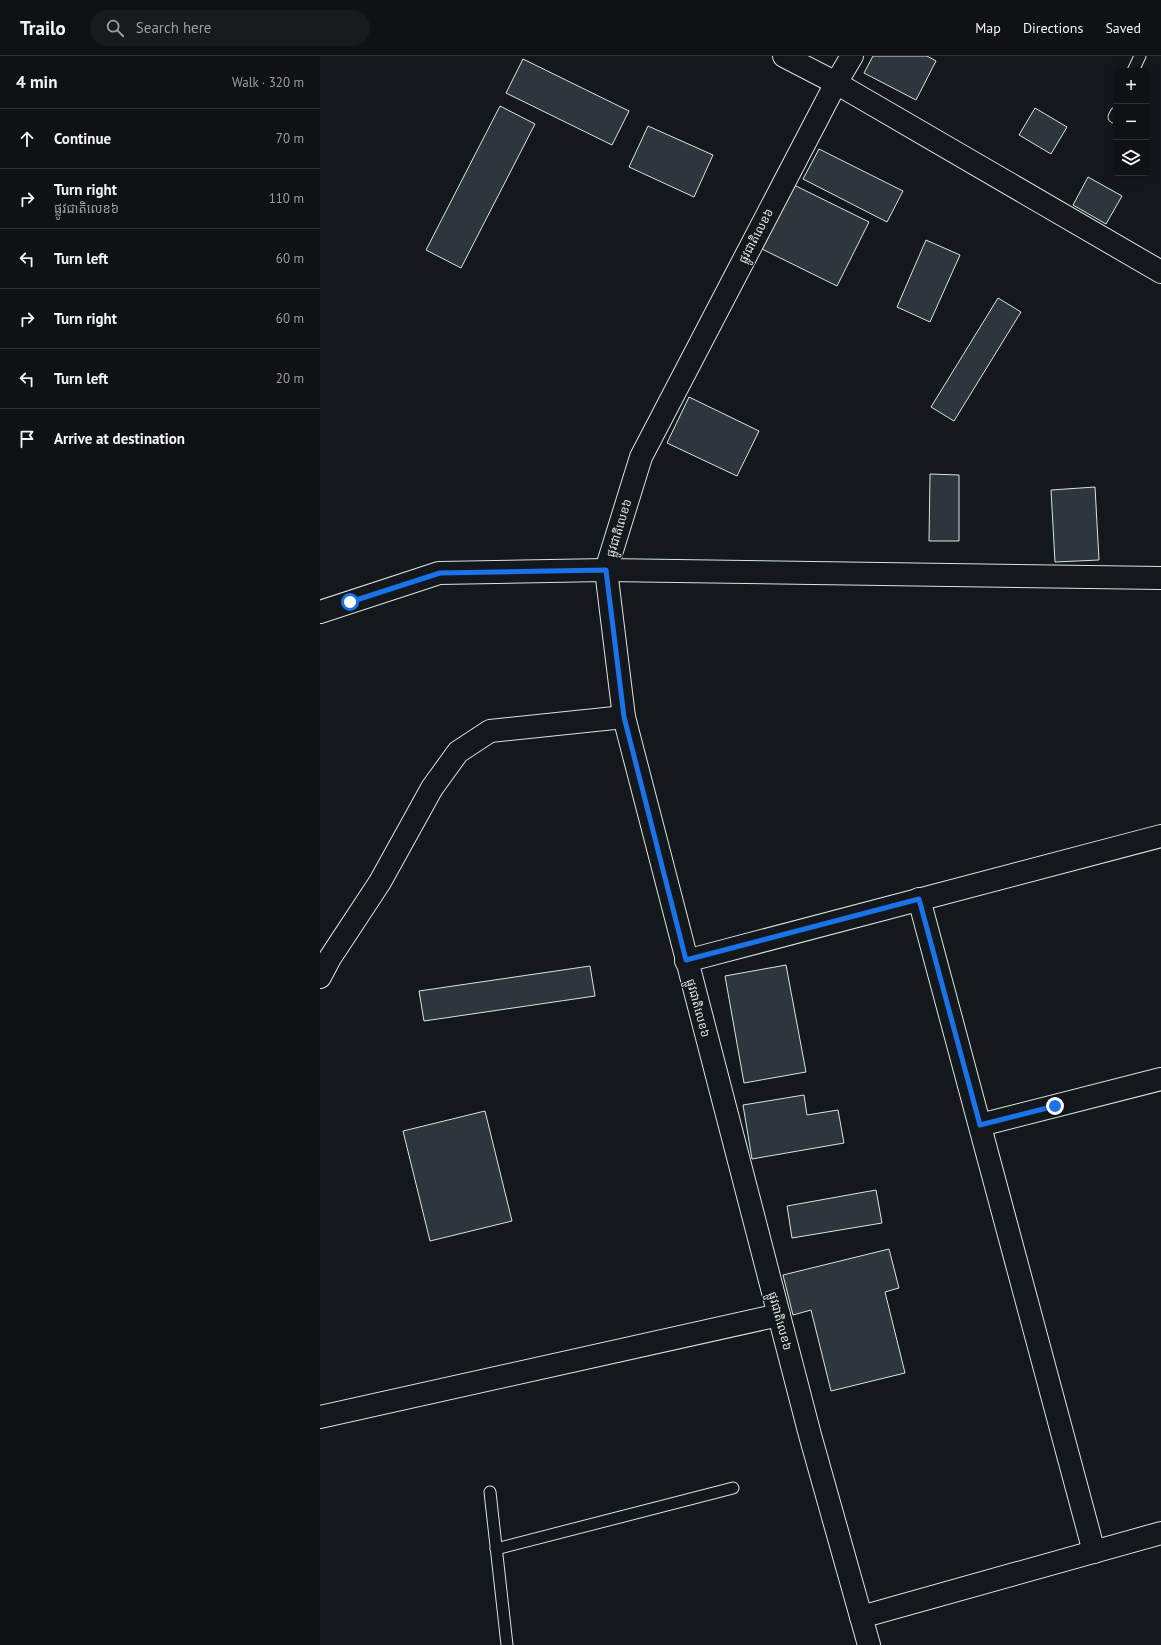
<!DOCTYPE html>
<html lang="en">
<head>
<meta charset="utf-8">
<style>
	body { margin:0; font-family:"PT Sans","Noto Sans Khmer",sans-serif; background:#181b1e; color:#f1f3f6 }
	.controls { position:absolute; right:12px; top:12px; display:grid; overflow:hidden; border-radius:4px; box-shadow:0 2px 10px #0003 }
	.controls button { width:36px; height:36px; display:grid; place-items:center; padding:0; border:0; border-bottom:1px solid #2f3234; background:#0f1215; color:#f1f3f6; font:20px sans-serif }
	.stop { position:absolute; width:12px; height:12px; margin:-9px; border:3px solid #1a73e8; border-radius:50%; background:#fff }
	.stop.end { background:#1a73e8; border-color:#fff; box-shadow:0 1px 4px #0008 }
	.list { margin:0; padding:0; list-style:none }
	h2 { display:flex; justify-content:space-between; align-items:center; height:52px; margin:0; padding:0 16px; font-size:17px }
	h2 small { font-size:13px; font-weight:400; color:#9b9ea0 }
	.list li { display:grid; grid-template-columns:26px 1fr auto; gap:12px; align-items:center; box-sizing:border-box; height:60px; padding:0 16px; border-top:1px solid #2f3234 }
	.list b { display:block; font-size:15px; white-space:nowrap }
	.list p { margin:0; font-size:13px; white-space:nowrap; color:#9b9ea0 }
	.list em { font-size:13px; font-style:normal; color:#9b9ea0 }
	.icon { flex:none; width:22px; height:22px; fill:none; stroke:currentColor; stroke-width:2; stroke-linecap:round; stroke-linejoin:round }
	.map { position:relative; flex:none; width:841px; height:1589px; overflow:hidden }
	header { display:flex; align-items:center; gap:24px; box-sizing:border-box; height:56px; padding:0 20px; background:#0f1215; border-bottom:1px solid #2f3234 }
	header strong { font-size:19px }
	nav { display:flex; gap:22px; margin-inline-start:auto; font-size:14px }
	.search { width:280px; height:36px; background:#181b1e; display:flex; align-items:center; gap:10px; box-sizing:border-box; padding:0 14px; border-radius:22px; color:#9b9ea0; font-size:15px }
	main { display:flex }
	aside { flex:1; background:#0f1215 }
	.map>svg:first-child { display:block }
	.building { fill:#2c363c; stroke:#d8e6dc }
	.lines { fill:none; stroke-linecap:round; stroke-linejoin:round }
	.service-casing { stroke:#d8e6dc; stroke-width:13 }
	.minor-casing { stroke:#d8e6dc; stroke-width:24 }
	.tertiary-casing { stroke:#d8e6dc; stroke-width:24 }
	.primary-casing { stroke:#d8e6dc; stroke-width:24 }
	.service { stroke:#14181c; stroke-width:11 }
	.minor { stroke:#14181c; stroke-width:22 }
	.tertiary { stroke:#14181c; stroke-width:22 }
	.primary { stroke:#14181c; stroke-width:22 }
	.route { stroke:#1a73e8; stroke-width:5 }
	.labels { text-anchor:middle; stroke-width:3; stroke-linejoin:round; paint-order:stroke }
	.street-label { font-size:12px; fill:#d8e6dc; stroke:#14181c }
</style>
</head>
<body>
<header>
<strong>Trailo</strong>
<div class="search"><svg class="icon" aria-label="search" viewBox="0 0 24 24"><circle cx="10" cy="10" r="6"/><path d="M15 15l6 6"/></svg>Search here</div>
<nav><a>Map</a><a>Directions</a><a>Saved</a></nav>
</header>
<main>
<aside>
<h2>4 min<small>Walk · 320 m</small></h2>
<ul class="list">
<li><svg class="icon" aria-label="ahead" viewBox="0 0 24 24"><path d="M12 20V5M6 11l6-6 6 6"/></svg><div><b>Continue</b></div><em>70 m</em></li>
<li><svg class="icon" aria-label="right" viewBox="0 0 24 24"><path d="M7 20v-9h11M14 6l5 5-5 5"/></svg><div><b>Turn right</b><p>ផ្លូវជាតិលេខ៦</p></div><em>110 m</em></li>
<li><svg class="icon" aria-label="left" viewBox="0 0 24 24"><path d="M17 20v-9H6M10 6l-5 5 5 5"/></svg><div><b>Turn left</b></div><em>60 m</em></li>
<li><svg class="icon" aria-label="right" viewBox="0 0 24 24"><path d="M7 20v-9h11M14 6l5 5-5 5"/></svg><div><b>Turn right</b></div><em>60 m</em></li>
<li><svg class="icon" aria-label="left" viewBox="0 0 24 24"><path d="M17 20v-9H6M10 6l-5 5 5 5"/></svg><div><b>Turn left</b></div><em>20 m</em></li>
<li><svg class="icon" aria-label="arrive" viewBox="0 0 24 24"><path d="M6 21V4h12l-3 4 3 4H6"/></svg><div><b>Arrive at destination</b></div></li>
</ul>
</aside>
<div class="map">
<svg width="841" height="1589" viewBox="0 0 841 1589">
	<rect width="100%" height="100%" fill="#14181c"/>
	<g class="building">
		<polygon points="553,0 607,0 616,5 596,44 544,17"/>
		<polygon points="203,3 309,55 292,89 186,37"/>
		<polygon points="180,50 215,68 141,212 106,194"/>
		<polygon points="715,52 747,71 731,98 699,79"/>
		<polygon points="328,70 393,99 374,141 309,111"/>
		<polygon points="499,93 583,135 567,166 483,123"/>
		<polygon points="768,121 802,140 786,168 753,149"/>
		<polygon points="474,129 549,166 517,230 442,193"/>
		<polygon points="606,184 640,199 610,266 577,251"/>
		<polygon points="678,242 701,256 634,365 611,351"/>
		<polygon points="369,341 439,375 417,420 347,387"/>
		<polygon points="610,418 639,419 639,485 609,485"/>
		<polygon points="775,431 779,504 735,506 731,434"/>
		<polygon points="466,909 486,1016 424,1027 405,920"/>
		<polygon points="270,910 275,940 104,965 99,935"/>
		<polygon points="484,1039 487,1059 518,1054 524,1087 432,1103 423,1049"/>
		<polygon points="165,1055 192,1165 110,1185 83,1075"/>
		<polygon points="556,1134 562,1167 472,1182 467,1150"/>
		<polygon points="569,1193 579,1232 565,1236 585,1317 511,1335 491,1254 473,1259 463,1219"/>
	</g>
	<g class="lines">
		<defs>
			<g id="service">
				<polyline points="813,15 820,0"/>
				<polyline points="794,61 796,57"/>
				<polyline points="170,1436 187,1589"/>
				<polyline points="176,1493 413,1432"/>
			</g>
			<g id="minor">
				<polyline points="464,0 516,27 841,216"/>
				<polyline points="286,514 841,522"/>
				<polyline points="599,843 774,1496"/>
				<polyline points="366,905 841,780"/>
				<polyline points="0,921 10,902 60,826 112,732 138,696 170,675 304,661"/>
				<polyline points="660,1069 841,1023"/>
				<polyline points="0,1361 459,1259"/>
				<polyline points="541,1561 841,1477"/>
			</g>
			<polyline id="tertiary" points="0,556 119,517 286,514"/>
			<polyline id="primary" points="532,0 516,27 321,401 286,514 304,661 490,1379 549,1589"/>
		</defs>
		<use href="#service" class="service-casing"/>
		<use href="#minor" class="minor-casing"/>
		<use href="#tertiary" class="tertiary-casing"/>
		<use href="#primary" class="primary-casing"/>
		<use href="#service" class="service"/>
		<use href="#minor" class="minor"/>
		<use href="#tertiary" class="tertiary"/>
		<use href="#primary" class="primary"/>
	</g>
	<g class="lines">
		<polyline class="route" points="30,546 120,517 286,514 304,661 366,904 599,843 660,1069 735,1050"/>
	</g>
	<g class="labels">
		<g class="street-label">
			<text transform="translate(436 180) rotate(-62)" y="4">ផ្លូវជាតិលេខ៦</text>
			<text transform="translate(299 472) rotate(-73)" y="4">ផ្លូវជាតិលេខ៦</text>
			<text transform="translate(378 952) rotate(75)" y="4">ផ្លូវជាតិលេខ៦</text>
			<text transform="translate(460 1265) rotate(75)" y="4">ផ្លូវជាតិលេខ៦</text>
		</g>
	</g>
</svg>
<div class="controls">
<button>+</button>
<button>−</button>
<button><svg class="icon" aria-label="layers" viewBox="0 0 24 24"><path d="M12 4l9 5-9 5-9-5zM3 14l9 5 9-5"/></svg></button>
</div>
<div class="stop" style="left:30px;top:546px"></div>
<div class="stop end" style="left:735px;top:1050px"></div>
</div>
</main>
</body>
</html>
